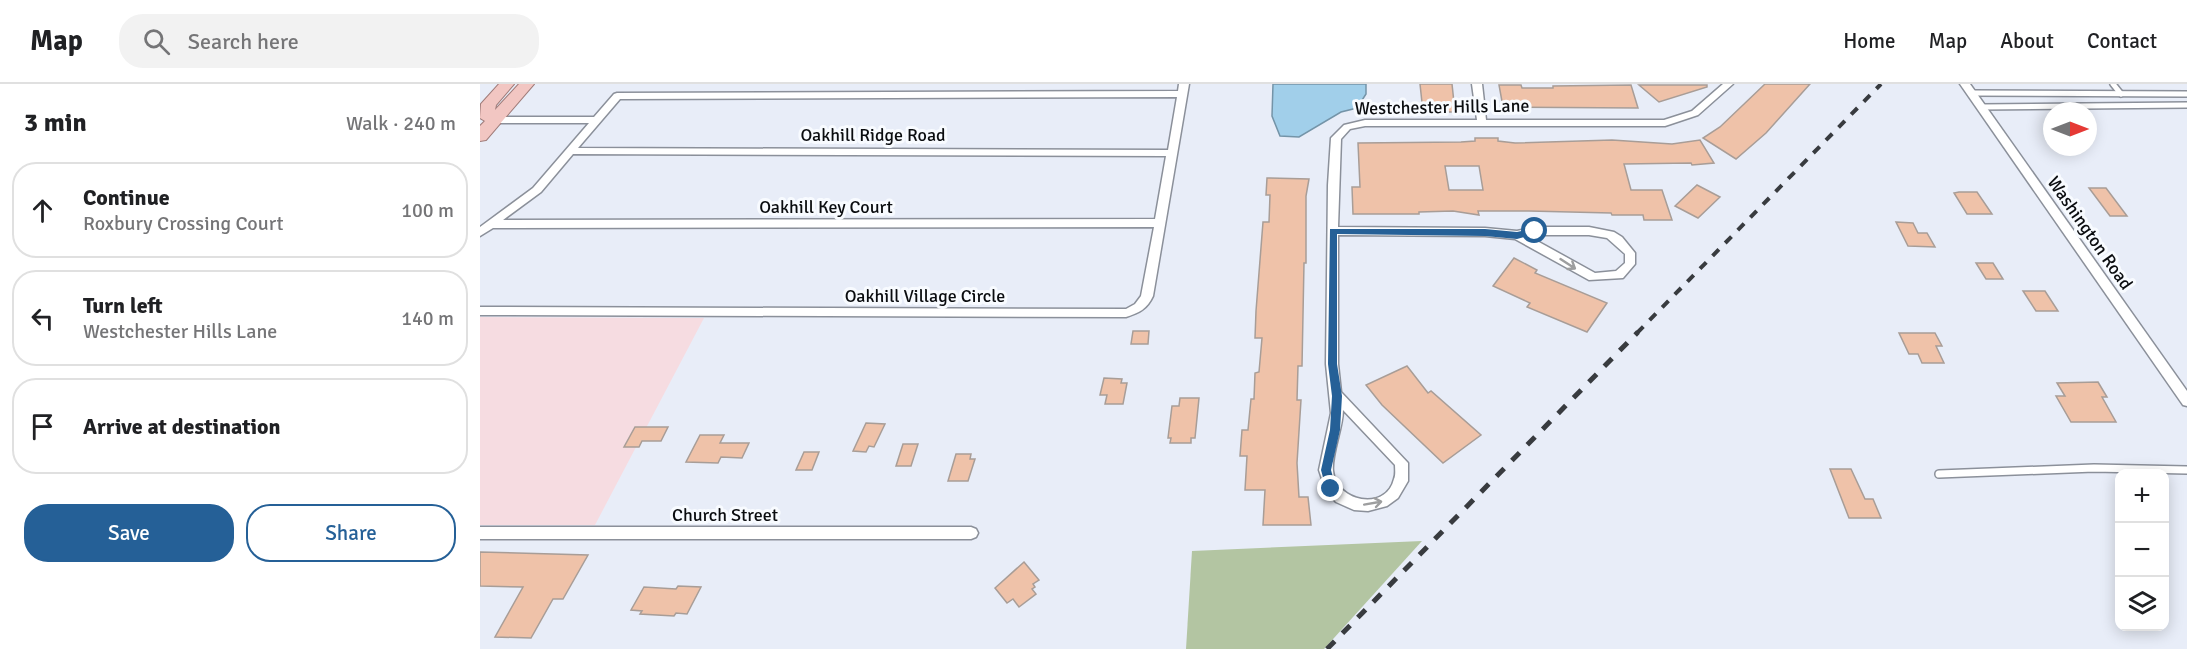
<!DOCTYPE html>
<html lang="en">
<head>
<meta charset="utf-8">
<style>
	body { margin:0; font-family:Signika,sans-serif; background:#f2f2f2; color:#202124 }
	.controls { position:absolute; right:18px; bottom:18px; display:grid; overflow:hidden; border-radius:12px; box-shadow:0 3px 15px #0003 }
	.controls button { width:54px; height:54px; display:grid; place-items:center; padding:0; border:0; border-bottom:2px solid #e0e0e0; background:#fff; color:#202124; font:30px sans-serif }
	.compass { position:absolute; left:1563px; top:18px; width:54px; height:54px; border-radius:50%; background:#fff; box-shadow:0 3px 15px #0003; rotate:90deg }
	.stop { position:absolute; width:18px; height:18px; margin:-14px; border:4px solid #256097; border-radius:50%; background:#fff }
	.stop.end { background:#256097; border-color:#fff; box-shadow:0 2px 6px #0008 }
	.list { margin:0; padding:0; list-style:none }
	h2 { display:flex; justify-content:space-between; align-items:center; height:78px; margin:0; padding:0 24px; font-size:26px }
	h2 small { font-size:20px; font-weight:400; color:#757577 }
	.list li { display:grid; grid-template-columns:39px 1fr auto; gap:18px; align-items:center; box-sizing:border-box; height:96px; margin:0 12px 12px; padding:0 12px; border:2px solid #e0e0e0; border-radius:24px }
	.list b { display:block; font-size:22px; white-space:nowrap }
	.list p { margin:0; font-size:20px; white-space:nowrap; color:#757577 }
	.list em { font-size:20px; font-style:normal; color:#757577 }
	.actions { display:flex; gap:12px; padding:18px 24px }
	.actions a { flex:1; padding:14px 0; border:2px solid #256097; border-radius:24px; text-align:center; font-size:21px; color:#256097 }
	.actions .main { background:#256097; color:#fff }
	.icon { flex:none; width:33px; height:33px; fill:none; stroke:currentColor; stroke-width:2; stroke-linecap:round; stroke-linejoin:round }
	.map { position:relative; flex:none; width:1707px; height:565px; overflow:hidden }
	header { display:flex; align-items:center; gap:36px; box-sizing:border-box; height:84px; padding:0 30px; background:#fff; border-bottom:2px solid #e0e0e0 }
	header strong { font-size:28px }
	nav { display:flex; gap:33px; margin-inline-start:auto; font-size:21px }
	.search { width:420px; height:54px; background:#f2f2f2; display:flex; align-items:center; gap:15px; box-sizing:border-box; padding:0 21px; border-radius:24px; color:#757577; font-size:22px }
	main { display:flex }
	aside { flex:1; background:#fff }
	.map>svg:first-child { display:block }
	.commercial { fill:#f6dce1 }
	.green { fill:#b3c5a2 }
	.water { fill:#a1cfea; stroke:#7494a8; stroke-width:1.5 }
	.building { fill:#efc2a9; stroke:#a89d97; stroke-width:1.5; fill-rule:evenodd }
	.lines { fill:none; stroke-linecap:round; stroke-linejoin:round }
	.service-far1-casing { stroke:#8b909a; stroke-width:8 }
	.service-casing { stroke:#8b909a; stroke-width:10 }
	.minor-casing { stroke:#8b909a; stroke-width:3 }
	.trunk-casing { stroke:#9f7c7a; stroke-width:2 }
	.service-far1 { stroke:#fff; stroke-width:5 }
	.service { stroke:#fff; stroke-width:7 }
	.minor { fill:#fff; fill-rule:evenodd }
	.trunk { fill:#f2c6c2; fill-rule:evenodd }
	.rail-far1 { stroke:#383b3f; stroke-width:4; stroke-dasharray:9 9; stroke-linecap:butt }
	.rail { stroke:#383b3f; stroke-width:5; stroke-dasharray:11 11; stroke-linecap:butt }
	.oneway { stroke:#9d9e9f }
	.route { fill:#256097 }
	.labels { text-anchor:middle; stroke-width:6; stroke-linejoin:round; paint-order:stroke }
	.street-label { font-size:18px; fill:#0a0c0f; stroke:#f8fbff }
</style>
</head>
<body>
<header>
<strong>Map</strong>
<div class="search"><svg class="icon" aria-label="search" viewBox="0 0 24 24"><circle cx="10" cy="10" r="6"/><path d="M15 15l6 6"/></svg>Search here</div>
<nav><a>Home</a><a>Map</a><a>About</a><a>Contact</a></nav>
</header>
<main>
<aside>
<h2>3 min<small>Walk · 240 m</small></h2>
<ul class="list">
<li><svg class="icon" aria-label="ahead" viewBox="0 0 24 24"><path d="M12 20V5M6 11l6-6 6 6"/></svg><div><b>Continue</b><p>Roxbury Crossing Court</p></div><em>100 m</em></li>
<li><svg class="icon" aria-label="left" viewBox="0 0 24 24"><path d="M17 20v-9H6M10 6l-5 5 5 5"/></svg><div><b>Turn left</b><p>Westchester Hills Lane</p></div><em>140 m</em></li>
<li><svg class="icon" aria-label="arrive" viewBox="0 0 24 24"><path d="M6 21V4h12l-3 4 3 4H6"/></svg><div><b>Arrive at destination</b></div></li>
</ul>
<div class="actions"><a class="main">Save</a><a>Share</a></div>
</aside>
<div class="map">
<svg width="1707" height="565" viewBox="0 0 1707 565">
	<rect width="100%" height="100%" fill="#e8edf8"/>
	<polygon class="commercial" points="0,233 224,234 115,441 0,441"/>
	<polygon class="green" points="942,457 844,565 706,565 712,467"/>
	<polygon class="water" points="793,0 886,0 886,10 877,24 861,28 819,53 800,52 792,32"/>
	<g class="building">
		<polygon points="940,0 972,0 975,28 943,28"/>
		<polygon points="1285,0 1330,0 1286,49 1256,75 1223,54 1240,43"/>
		<polygon points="1019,1 1041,1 1042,4 1073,4 1073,2 1151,1 1158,24 1023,23"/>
		<polygon points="1159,1 1227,1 1227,3 1179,18"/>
		<path d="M995,54H1018V57L1035,59L1132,56L1192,60L1220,56L1234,79L1212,81L1211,79L1144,80L1151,106H1182L1192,136H1164L1163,131H1132L1131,129L1049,127H998L999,131L973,127L939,128V130H873L872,103H880L878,59L981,58L995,57ZM965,82H999L1003,106H969Z"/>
		<polygon points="787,94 829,95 826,112 826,179 824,179 822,282 818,282 817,316 821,316 817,379 819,413 828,413 831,441 783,441 785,406 765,406 767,372 760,372 762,346 768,346 771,315 774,315 775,289 779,288 782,254 775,254 776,227 783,138 789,138 790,111 786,111"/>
		<polygon points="1217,101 1240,113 1218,134 1195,122"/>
		<polygon points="1609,104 1626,104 1647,132 1630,132"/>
		<polygon points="1479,108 1497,108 1512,130 1487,130 1474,109"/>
		<polygon points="1416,138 1433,139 1438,149 1447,149 1455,163 1428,162"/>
		<polygon points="1034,174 1057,186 1055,189 1127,219 1107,248 1047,223 1050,219 1013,202"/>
		<polygon points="1496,179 1513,179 1523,195 1506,195"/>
		<polygon points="1543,207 1565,207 1578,227 1556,227"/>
		<polygon points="653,247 669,247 668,260 651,260"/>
		<polygon points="1419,249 1455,249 1462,262 1456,262 1464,279 1442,279 1438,270 1429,270"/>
		<polygon points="927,282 948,309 951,307 1001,351 963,379 902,321 886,301"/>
		<polygon points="624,294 642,295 641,299 647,299 643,320 625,320 627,311 620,311"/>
		<polygon points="1618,298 1627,313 1622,313 1636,338 1591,338 1576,312 1585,312 1577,299"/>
		<polygon points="700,314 719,314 715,354 711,354 711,359 690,359 691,354 688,354 692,322 699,322"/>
		<polygon points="386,339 405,340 394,363 389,362 386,368 373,367"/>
		<polygon points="155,343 188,343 181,357 162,357 159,363 144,363"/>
		<polygon points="220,351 244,351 240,359 269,359 262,374 241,373 238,379 206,378"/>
		<polygon points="423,360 438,360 431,382 416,382"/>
		<polygon points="324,368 339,368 332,386 316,386"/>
		<polygon points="476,370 491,370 490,375 495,375 488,397 468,397"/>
		<polygon points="1350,385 1371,385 1385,415 1393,415 1401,434 1369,434"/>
		<polygon points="0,468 108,471 83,515 73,515 51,554 15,553 43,503 0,502"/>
		<polygon points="544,478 559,496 553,500 555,503 552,505 556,510 539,523 533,515 527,519 515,504"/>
		<polygon points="198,502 221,503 207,530 196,529 194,532 160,530 162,527 151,526 164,503 196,505"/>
	</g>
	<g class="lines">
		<defs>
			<g id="service-far1">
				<polyline points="1633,0 1641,10"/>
				<polyline points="1492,9 1707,10"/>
				<polyline points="1502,23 1707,21"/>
			</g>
			<polyline id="service" points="1459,390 1614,384 1707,386"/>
			<g id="minor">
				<path d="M699,0H709L673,212C667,225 659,229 646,233L0,231V223L646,225L655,220L661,212L674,143L13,144L0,152V143L53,104L109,39H15L10,36L15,33H114L134,10L137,9L698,7ZM697,13L688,66L98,64L140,15ZM93,70L686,72L675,135L23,136L61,108Z"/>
				<path d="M992,0H1002L1006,36H1184L1212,27L1243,0H1253L1218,31L1185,42H885L870,45L861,55L858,143L1005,144L1037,147L1055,143H1109L1134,148L1142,153L1155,169V180L1143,194L1109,196L1035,155L1005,152L858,151V280L861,308L928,379V397L918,414L907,422L888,427L874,426L856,418L846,407L839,386L851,329L846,280L848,101L851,54L864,41L885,36H997ZM1055,151H1109L1127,154L1145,170V179L1136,187L1115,189L1048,152ZM863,326L915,381C915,385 916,391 914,395C906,428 856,418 853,387C851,371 863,344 863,326Z"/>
				<polygon points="1480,0 1490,0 1707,307 1707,322 1703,321"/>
				<polygon points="0,443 491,443 496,445 498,449 496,453 491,455 0,455"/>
			</g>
			<polygon id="trunk" points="19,0 34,0 16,21 15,26 39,0 54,0 6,56 0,57 0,42 5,37 0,34 1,20"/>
		</defs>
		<use href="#service-far1" class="service-far1-casing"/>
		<use href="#service" class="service-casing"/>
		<use href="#minor" class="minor-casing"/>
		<use href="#trunk" class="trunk-casing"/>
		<use href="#service-far1" class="service-far1"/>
		<use href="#service" class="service"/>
		<use href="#minor" class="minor"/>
		<use href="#trunk" class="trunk"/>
		<polyline class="rail-far1" points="1157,249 1401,0"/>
		<polyline class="rail" points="847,565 1158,248"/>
	</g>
	<defs><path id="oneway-shaft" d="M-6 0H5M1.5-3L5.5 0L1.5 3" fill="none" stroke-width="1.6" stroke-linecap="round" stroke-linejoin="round" transform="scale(1.5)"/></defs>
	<g class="oneway">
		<use href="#oneway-shaft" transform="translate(1088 180) rotate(33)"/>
		<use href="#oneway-shaft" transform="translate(893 419) rotate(-10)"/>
	</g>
	<polygon class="route" points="1055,144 1058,145 1058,149 1037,155 1005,152 857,150 857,280 862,312 860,346 851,386 856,405 851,409 847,408 841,386 850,346 852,312 848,280 850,145 1005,145 1037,148"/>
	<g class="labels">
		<g class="street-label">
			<text transform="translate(962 23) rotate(-1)" y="6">Westchester Hills Lane</text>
			<text x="393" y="57">Oakhill Ridge Road</text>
			<text x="346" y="129">Oakhill Key Court</text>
			<text transform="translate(1610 149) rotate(55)" y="6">Washington Road</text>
			<text x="445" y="218">Oakhill Village Circle</text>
			<text x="245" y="437">Church Street</text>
		</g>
	</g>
</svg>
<div class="controls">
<button>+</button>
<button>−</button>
<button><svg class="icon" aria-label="layers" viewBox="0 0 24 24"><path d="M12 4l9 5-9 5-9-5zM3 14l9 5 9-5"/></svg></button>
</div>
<svg class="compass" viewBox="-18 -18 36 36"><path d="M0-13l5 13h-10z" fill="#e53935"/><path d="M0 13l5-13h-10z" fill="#757577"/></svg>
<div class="stop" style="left:1055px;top:147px"></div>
<div class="stop end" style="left:851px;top:405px"></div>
</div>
</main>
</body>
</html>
